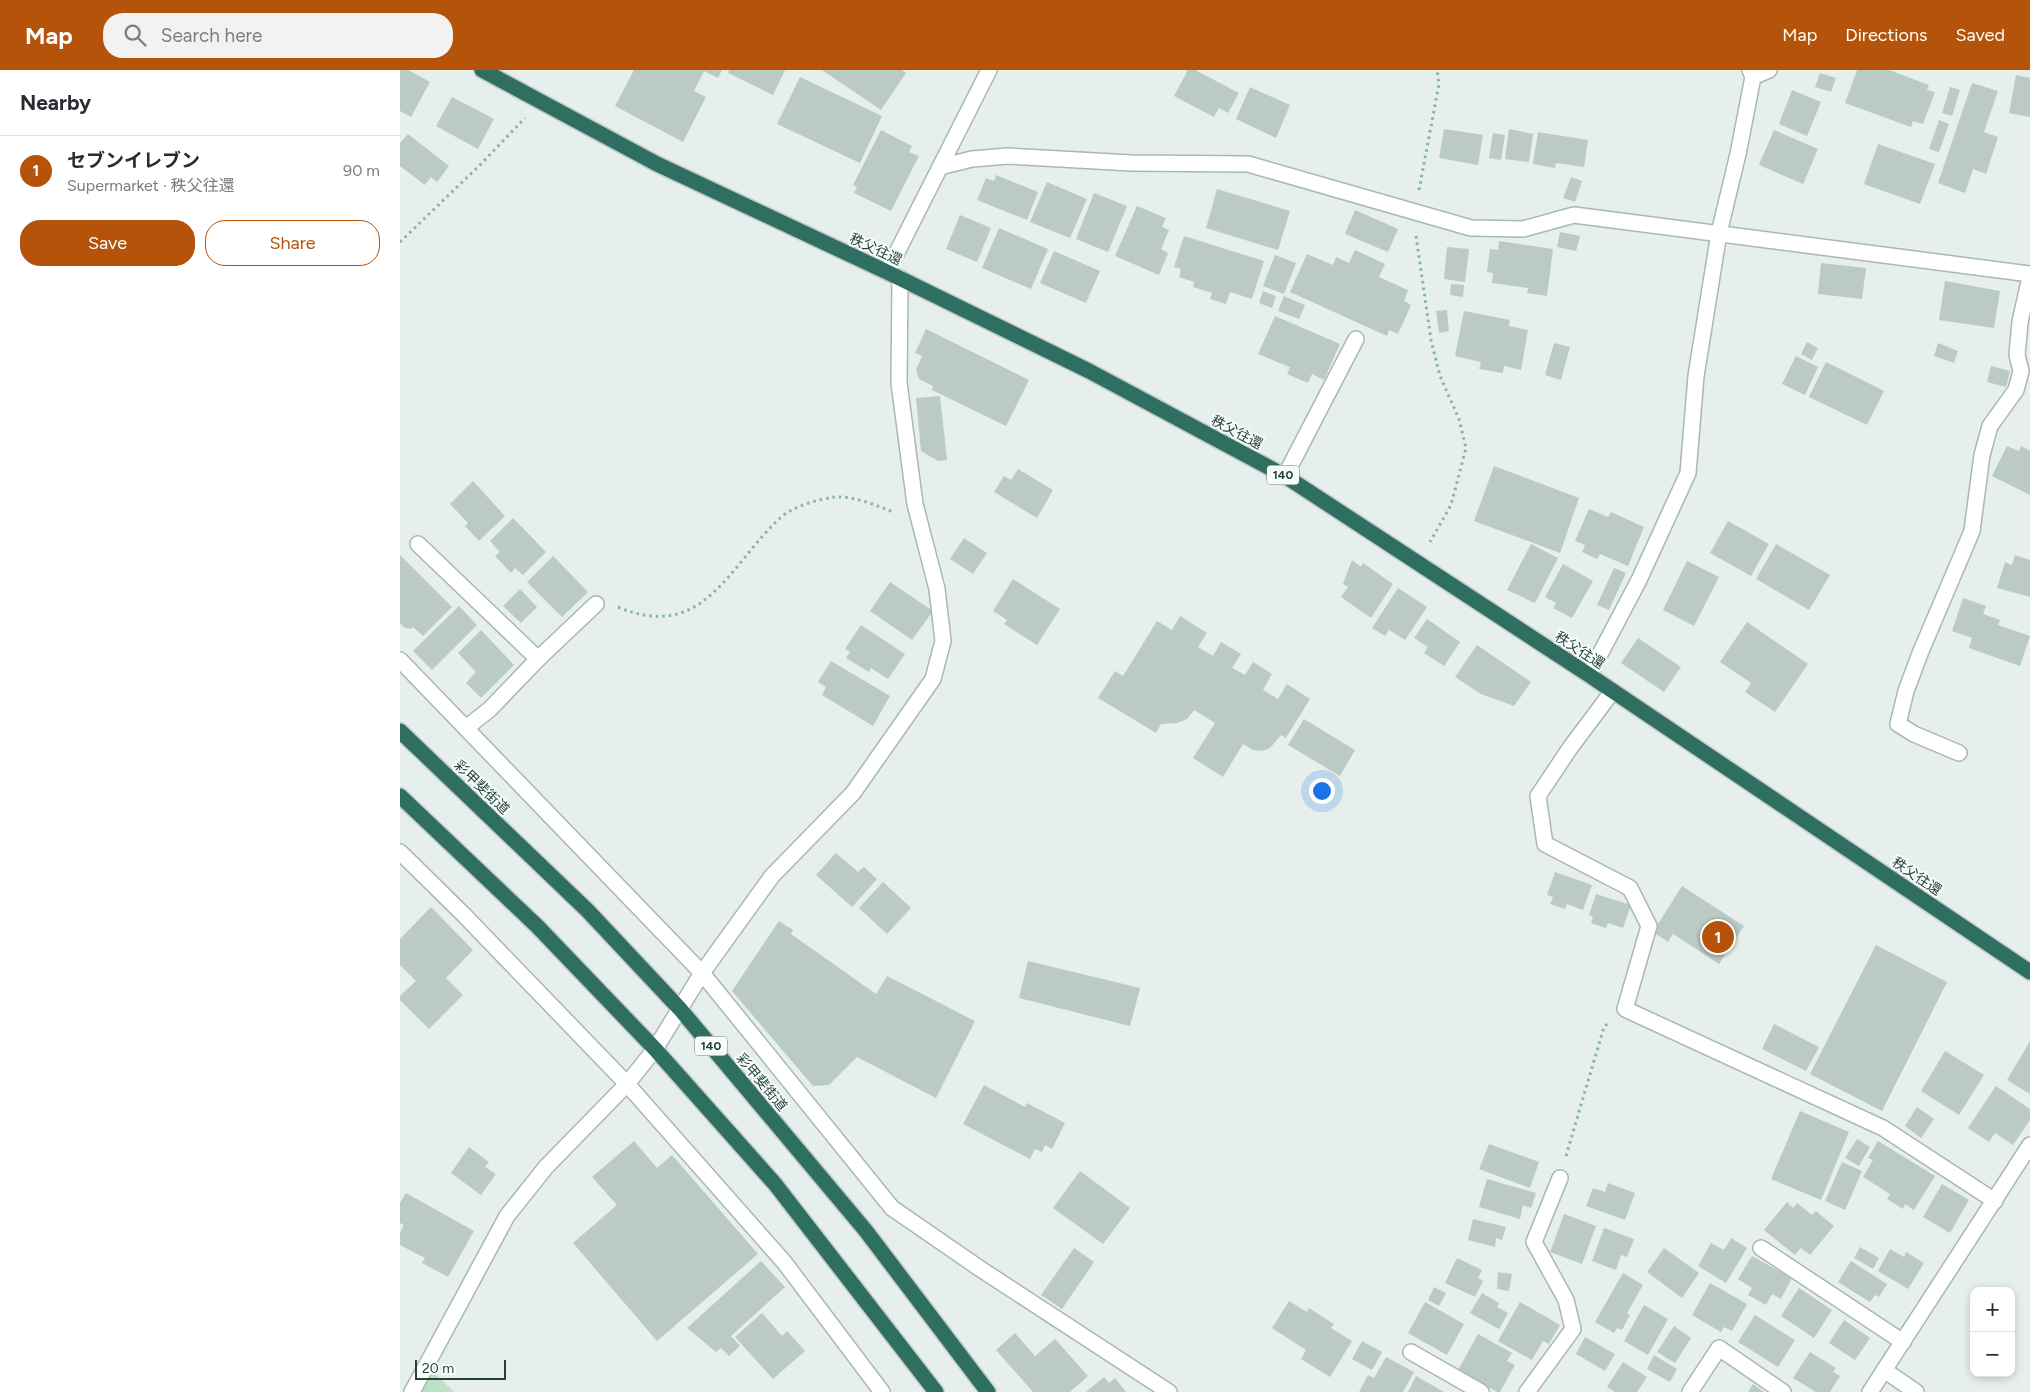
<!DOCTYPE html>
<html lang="en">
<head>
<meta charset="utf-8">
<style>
	body { margin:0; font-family:Figtree,"Noto Sans JP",sans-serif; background:#f2f2f3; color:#2b2b33 }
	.controls { position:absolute; right:15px; bottom:15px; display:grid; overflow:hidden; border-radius:10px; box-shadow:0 2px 8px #0003 }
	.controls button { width:45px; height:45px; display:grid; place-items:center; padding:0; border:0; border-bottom:1px solid #e1e1e2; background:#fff; color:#2b2b33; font:25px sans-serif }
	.scale { position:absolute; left:15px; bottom:12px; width:91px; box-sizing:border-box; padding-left:5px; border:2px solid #24423a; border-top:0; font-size:14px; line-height:18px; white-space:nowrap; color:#24423a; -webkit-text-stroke:4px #f7fbf9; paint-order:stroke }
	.you { position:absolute; left:921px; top:720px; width:18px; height:18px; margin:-12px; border:4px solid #fff; border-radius:50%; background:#1a73e8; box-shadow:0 0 0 8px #1a73e833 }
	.badge { display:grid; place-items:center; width:32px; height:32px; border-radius:50%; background:#b45309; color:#fff; font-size:16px; font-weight:700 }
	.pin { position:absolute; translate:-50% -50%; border:2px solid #fff; box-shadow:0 1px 5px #0006 }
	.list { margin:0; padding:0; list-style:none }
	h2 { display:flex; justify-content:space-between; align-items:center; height:65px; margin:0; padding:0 20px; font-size:21px }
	h2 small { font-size:16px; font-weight:400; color:#7c7c81 }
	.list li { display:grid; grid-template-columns:32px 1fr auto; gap:15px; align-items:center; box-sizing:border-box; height:70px; padding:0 20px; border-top:1px solid #e1e1e2 }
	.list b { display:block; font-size:19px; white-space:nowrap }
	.list p { margin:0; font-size:16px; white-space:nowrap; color:#7c7c81 }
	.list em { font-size:16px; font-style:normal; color:#7c7c81 }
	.actions { display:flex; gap:10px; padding:15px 20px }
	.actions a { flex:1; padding:11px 0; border:1px solid #b45309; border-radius:20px; text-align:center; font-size:18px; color:#b45309 }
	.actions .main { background:#b45309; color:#fff }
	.icon { flex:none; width:28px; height:28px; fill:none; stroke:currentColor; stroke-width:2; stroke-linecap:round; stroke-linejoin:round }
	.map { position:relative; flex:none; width:1630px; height:1322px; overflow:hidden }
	header { display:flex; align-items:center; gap:30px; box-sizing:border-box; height:70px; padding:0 25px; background:#b45309; color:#fff }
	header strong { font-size:24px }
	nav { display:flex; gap:28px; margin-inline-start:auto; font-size:18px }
	.search { width:350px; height:45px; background:#f2f2f3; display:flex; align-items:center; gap:12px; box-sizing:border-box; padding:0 18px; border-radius:20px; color:#7c7c81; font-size:19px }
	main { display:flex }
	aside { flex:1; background:#fff }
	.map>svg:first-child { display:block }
	.green { fill:#bfe0c8 }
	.building { fill:#bbcac4 }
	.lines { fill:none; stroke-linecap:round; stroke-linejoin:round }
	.minor-casing { stroke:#a8b8b2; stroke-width:18 }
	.highway-casing { stroke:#c2cac8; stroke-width:18 }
	.path { stroke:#86b3a5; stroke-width:3; stroke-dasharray:2.5 4; stroke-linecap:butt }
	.minor { stroke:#fff; stroke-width:15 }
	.highway { stroke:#2f6f62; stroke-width:15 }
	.labels { text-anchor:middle; stroke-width:4; stroke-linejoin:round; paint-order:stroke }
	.shield { fill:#f7fbf9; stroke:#637a73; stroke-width:1 }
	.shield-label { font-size:12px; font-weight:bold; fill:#24423a }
	.street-label { font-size:14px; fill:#24423a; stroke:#f7fbf9 }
</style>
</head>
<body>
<header>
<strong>Map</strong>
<div class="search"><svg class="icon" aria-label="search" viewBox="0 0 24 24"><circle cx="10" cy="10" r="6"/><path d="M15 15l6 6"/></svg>Search here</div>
<nav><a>Map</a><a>Directions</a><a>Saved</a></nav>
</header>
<main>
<aside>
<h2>Nearby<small></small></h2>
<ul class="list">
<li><span class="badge">1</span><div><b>セブンイレブン</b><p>Supermarket · 秩父往還</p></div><em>90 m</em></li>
</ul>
<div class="actions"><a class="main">Save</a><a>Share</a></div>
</aside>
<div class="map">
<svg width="1630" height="1322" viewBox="0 0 1630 1322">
	<rect width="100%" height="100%" fill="#e6efeb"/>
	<polygon class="green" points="35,1303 54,1322 3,1322"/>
	<g class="building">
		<polygon points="0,0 8,0 30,12 11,47 0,41"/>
		<polygon points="234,0 322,0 318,8 304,1 294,21 306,27 283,72 215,36"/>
		<polygon points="329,0 385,0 373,25 328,3"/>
		<polygon points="422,0 502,0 506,3 481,40"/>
		<polygon points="788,0 795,0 839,23 828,43 819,38 814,47 774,26"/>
		<polygon points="1457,0 1489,0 1529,15 1527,20 1535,22 1523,54 1513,51 1511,57 1445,33"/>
		<polygon points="1420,3 1436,8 1431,22 1415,17"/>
		<polygon points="1616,5 1630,8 1630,47 1609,43"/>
		<polygon points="400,7 482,46 460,93 377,54"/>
		<polygon points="1572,13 1598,21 1584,62 1598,67 1586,104 1573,99 1565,123 1538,113"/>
		<polygon points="850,17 890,35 876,68 836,49"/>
		<polygon points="1550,17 1560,20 1552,46 1542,43"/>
		<polygon points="1392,20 1421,32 1407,66 1379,54"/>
		<polygon points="52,27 94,49 78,79 36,56"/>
		<polygon points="1539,50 1549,54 1539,82 1529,79"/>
		<polygon points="1044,59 1083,65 1078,95 1039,88"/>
		<polygon points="1109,59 1133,64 1129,92 1105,89"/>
		<polygon points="481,60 512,76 509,82 519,86 491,141 454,123 457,117 453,115"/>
		<polygon points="1374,60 1418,79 1403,114 1359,95"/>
		<polygon points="1138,62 1188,70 1184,97 1156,93 1155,98 1133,94"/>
		<polygon points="1093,63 1105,65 1101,90 1089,88"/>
		<polygon points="8,64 49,96 37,112 31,107 25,115 0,96 0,73"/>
		<polygon points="1478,74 1535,94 1520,134 1464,114"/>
		<polygon points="596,105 638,122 627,150 577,130 586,108 594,111"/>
		<polygon points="1171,107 1182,111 1175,132 1163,128"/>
		<polygon points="647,112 687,129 670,168 630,152"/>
		<polygon points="817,119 890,141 878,180 806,158"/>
		<polygon points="694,123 727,136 708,182 676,169"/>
		<polygon points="737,136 766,148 762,157 769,160 761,179 768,183 759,205 715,186"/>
		<polygon points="955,140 998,159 988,182 945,164"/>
		<polygon points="560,145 591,158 577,192 546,179"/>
		<polygon points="599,158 648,179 631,219 582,198"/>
		<polygon points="1160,162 1180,166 1176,181 1157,177"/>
		<polygon points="784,166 864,191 852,229 830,222 826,234 810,229 812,223 793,217 794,212 779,207 781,199 774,197"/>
		<polygon points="1099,171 1153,179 1147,226 1127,223 1128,218 1092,213 1093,203 1087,202 1090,179 1098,180"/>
		<polygon points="1047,177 1069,179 1065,212 1044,209"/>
		<polygon points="955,180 985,194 979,207 1008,220 1004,231 1011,235 998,264 989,260 987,266 890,222 907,184 933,195 936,187 949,193"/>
		<polygon points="654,181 700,201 686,233 640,213"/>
		<polygon points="875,185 896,193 884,224 863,216"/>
		<polygon points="1421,193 1466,198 1462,229 1418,224"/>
		<polygon points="1545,211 1600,221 1594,258 1539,250"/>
		<polygon points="1051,214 1064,215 1063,227 1050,225"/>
		<polygon points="863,221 876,226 872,238 859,233"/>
		<polygon points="884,226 905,235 899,249 878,241"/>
		<polygon points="1047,240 1049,261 1039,263 1036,241"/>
		<polygon points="1064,241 1110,250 1109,256 1128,260 1121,300 1104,296 1103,303 1079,299 1081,292 1055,286"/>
		<polygon points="875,246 940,274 924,310 912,304 908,313 887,304 890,297 858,284"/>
		<polygon points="526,259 629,310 606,356 532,320 533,316 519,309 516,300 522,286 515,283"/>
		<polygon points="1407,272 1418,278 1412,290 1401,284"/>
		<polygon points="1154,273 1170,277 1161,310 1145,305"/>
		<polygon points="1538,273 1558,281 1554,293 1534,286"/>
		<polygon points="1396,286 1418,297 1405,325 1382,314"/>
		<polygon points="1426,292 1484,321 1467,355 1409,327"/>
		<polygon points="1591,296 1610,301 1606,317 1587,312"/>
		<polygon points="540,326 547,390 538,391 521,381 516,328"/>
		<polygon points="1607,376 1619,381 1621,376 1630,381 1630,425 1592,406"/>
		<polygon points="1094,396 1179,428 1160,483 1074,451"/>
		<polygon points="618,399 653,420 637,448 594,422 604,406 611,410"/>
		<polygon points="73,411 105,446 79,471 65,456 68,453 50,434"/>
		<polygon points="1189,439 1208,447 1211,442 1244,457 1228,496 1200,484 1197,489 1182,482 1185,475 1175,471"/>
		<polygon points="113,448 146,482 123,505 115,498 111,503 95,486 100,482 90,471"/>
		<polygon points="1328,451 1369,474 1351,506 1310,483"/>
		<polygon points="564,468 587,483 573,504 550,489"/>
		<polygon points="1131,474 1158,488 1135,533 1107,520"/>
		<polygon points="1376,474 1430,505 1409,540 1356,509"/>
		<polygon points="0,485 52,537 23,566 13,557 11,559 5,558 0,553"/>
		<polygon points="1615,485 1630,490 1630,527 1597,518 1605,492 1612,495"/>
		<polygon points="153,486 188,522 162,547 127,512"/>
		<polygon points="952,490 961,497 963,493 993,514 971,548 941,527 948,517 943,514"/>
		<polygon points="1287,491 1319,507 1294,556 1263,540"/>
		<polygon points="1163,494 1193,511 1172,548 1153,538 1156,533 1145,527"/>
		<polygon points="1214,498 1226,503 1209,540 1197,535"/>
		<polygon points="613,509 660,539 637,575 604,554 607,550 593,541"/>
		<polygon points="490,512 533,541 512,570 470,541"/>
		<polygon points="998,518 1027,537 1005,570 989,560 985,566 972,558"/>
		<polygon points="120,519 137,537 121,553 103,536"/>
		<polygon points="1563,528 1586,536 1583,544 1600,550 1598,555 1630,566 1620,596 1569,578 1572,568 1552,561"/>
		<polygon points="59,536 77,555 32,600 13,581"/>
		<polygon points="780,546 807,563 798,577 813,586 821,572 841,584 832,598 845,605 853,592 872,604 863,620 878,629 887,614 910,629 886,668 881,665 870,678 862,681 853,680 843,674 823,707 793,688 815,653 794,640 787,649 777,653 761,654 756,663 698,628 715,601 723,606 757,551 772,560"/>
		<polygon points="1027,549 1060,572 1044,596 1024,583 1028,577 1014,568"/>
		<polygon points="1347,552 1408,594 1375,642 1345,622 1351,613 1320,592"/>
		<polygon points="461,555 505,584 488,609 471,598 469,602 446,588 450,582 445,579"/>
		<polygon points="81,560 114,595 81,628 66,613 76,602 58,583"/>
		<polygon points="1238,568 1281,597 1264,622 1221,593"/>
		<polygon points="1077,575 1131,612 1114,636 1081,624 1055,607"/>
		<polygon points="431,591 490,626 473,656 422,625 426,617 418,612"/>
		<polygon points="904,649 955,680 940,706 888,675"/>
		<polygon points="436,783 458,802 464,797 477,809 452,837 416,805"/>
		<polygon points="1155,802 1192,815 1183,840 1167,834 1165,839 1150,834 1153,827 1147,825"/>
		<polygon points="483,812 511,838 487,864 459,838"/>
		<polygon points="1282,816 1344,856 1319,894 1273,864 1268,872 1253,862"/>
		<polygon points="1196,824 1231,835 1223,858 1208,853 1206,858 1191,853 1193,847 1189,845"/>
		<polygon points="31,837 73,880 46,908 63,925 29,959 0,930 0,926 16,911 0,895 0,869"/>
		<polygon points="379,851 393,860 391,864 476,924 487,906 575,951 536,1028 457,987 429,1015 413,1016 332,921"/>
		<polygon points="1476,875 1547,912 1482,1041 1410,1004"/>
		<polygon points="628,891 740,918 730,956 619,928"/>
		<polygon points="1374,954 1419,977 1406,1001 1362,979"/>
		<polygon points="1630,971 1630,1024 1607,1010"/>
		<polygon points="1545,981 1584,1005 1559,1045 1521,1021"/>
		<polygon points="584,1015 625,1037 627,1033 665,1053 652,1079 645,1075 642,1082 635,1079 630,1089 563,1054"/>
		<polygon points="1596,1016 1630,1039 1630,1050 1613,1075 1595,1063 1589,1072 1568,1058"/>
		<polygon points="1517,1037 1534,1049 1521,1068 1505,1056"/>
		<polygon points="1400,1041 1449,1062 1421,1130 1371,1109"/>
		<polygon points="1457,1069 1470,1077 1459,1096 1445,1088"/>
		<polygon points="234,1071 257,1098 272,1085 358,1184 257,1271 173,1173 217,1135 192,1107"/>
		<polygon points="1478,1071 1535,1106 1514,1140 1505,1134 1503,1139 1487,1129 1490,1124 1463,1107 1473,1090 1468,1088"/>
		<polygon points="1089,1074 1139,1092 1130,1118 1079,1099"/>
		<polygon points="69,1077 89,1092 85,1097 96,1104 81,1125 51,1103"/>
		<polygon points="1442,1092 1462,1101 1445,1140 1425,1131"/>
		<polygon points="680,1101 730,1138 703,1174 653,1138"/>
		<polygon points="1087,1109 1136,1123 1131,1138 1123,1135 1120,1149 1079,1137"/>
		<polygon points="1208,1113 1235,1123 1225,1150 1186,1136 1193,1118 1205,1122"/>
		<polygon points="1542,1114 1569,1130 1550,1163 1523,1147"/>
		<polygon points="6,1123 74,1161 48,1207 22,1193 25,1188 0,1175 0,1163 4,1155 0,1153 0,1133"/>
		<polygon points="1387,1132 1393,1138 1397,1133 1412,1145 1416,1141 1434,1156 1410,1185 1401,1178 1395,1185 1364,1160"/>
		<polygon points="1164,1144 1196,1156 1182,1194 1150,1182"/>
		<polygon points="1073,1149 1106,1157 1102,1170 1096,1168 1095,1177 1068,1170"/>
		<polygon points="1204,1158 1234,1169 1227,1187 1221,1185 1216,1200 1192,1191"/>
		<polygon points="1331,1168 1347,1178 1326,1213 1298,1196 1311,1173 1324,1180"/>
		<polygon points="1460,1177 1479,1188 1473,1199 1454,1188"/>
		<polygon points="674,1178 694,1192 662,1239 641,1225"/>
		<polygon points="1264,1178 1299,1203 1282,1228 1247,1202"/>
		<polygon points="1490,1179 1504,1187 1506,1182 1524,1193 1508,1219 1478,1201"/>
		<polygon points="1352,1186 1392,1208 1381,1229 1372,1224 1366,1235 1348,1225 1352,1218 1338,1209"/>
		<polygon points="1057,1188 1082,1200 1078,1208 1083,1211 1075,1227 1045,1213"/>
		<polygon points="361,1191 385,1217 331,1266 340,1276 329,1286 321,1278 316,1282 287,1258"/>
		<polygon points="1451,1191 1487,1214 1479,1227 1475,1225 1470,1232 1438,1212"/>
		<polygon points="1098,1202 1112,1204 1109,1221 1097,1219"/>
		<polygon points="1223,1203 1243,1215 1227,1243 1230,1245 1222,1260 1217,1258 1214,1263 1195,1252"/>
		<polygon points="1310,1213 1347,1234 1332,1261 1324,1257 1321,1262 1292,1245"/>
		<polygon points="1034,1217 1046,1223 1039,1236 1028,1230"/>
		<polygon points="1399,1218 1432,1240 1414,1268 1381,1246"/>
		<polygon points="1082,1223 1099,1233 1097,1237 1108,1243 1099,1259 1070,1243"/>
		<polygon points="889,1231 907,1242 909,1238 934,1254 931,1258 952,1271 930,1307 901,1289 906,1280 872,1258"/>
		<polygon points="1025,1232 1064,1254 1047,1285 1008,1263"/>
		<polygon points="1120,1232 1160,1255 1149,1274 1143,1271 1132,1290 1098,1271"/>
		<polygon points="1244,1235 1268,1249 1248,1285 1224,1271"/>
		<polygon points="362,1243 382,1266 387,1261 405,1281 373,1309 335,1267"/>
		<polygon points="1355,1245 1395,1270 1378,1297 1338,1272"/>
		<polygon points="1444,1250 1470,1268 1455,1290 1429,1273"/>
		<polygon points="1274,1256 1291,1268 1275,1293 1257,1282"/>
		<polygon points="615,1263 635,1286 655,1269 688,1306 670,1322 633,1322 596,1280"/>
		<polygon points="1078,1264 1112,1283 1107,1291 1115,1295 1100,1322 1097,1322 1058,1300"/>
		<polygon points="1185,1267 1215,1284 1205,1301 1176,1284"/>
		<polygon points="962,1271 982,1282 972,1300 952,1289"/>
		<polygon points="1410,1282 1436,1298 1433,1302 1440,1306 1430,1322 1416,1322 1393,1308"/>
		<polygon points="1254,1285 1277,1299 1270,1312 1247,1299"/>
		<polygon points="986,1287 1014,1302 1003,1322 959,1322 968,1305 974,1308"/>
		<polygon points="1223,1292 1247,1307 1237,1322 1215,1322 1207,1317"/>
		<polygon points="1016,1306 1044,1322 1008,1322"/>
		<polygon points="704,1307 709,1313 715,1308 726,1322 686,1322"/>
		<polygon points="1353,1314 1364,1322 1348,1322"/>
	</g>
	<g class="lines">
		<defs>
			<g id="minor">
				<polyline points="1353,7 1369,0"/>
				<polyline points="540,97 572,89 608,86 731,93 848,94 1071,158 1123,159 1174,145 1630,204"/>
				<polyline points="487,202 589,0"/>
				<polyline points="885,406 956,269"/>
				<polyline points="18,474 138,589"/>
				<polyline points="0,590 302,903 492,1138 579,1198 769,1322"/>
				<polyline points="1189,605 1239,510 1288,403 1296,306 1319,163 1338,84 1353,7 1350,0"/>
				<polyline points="1212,622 1170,678 1138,726 1145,774 1230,818 1249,856 1225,939 1483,1058 1595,1131"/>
				<polyline points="66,658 90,639 138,589 196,534"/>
				<polyline points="1559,683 1514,664 1498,654 1506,621 1521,581 1572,461 1582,385 1590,356 1616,320 1621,301 1617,285 1620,252 1630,207"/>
				<polyline points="0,782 64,845 227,1014 384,1192 482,1322"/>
				<polyline points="1361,1178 1503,1272"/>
				<polyline points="1011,1282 1081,1322"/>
				<polyline points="1484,1300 1516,1322"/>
				<polyline points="12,1322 107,1146 146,1097 227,1014 255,979 302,903 372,806 453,723 533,609 543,571 537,519 515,434 499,313 500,208"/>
				<polyline points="1127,1322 1173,1259 1166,1230 1134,1172 1160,1108"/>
				<polyline points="1290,1322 1319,1278 1383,1322"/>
				<polyline points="1470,1322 1630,1075"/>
			</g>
			<g id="highway">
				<polyline points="82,0 257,94 487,202 689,301 885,406 1189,605 1630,902"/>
				<polyline points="0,661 188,841 280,939 466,1161 588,1322"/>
				<polyline points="0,726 137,856 255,979 375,1114 536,1322"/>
			</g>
		</defs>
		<use href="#minor" class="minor-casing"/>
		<use href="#highway" class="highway-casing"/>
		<g class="path">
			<polyline points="1019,120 1039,14 1037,0"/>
			<polyline points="1016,166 1031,270 1040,306 1059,349 1066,378 1051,435 1030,472"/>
			<polyline points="0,172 80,95 125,48"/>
			<path d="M218,537C303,573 328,497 379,449C391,437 418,429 435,427C455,426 475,435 493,442"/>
			<polyline points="1166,1086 1204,957 1207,954"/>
		</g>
		<use href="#minor" class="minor"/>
		<use href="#highway" class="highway"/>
	</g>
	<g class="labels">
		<g class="shield">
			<rect x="867" y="395.5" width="32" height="19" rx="4"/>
			<rect x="295" y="966.5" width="32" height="19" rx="4"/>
		</g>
		<g class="shield-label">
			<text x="883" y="409">140</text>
			<text x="311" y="980">140</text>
		</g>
		<g class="street-label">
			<text transform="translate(476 179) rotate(25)" y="5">秩父往還</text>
			<text transform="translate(837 362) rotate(28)" y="5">秩父往還</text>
			<text transform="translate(1180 580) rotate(33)" y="5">秩父往還</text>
			<text transform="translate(82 717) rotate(44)" y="5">彩甲斐街道</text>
			<text transform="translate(1517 806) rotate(34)" y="5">秩父往還</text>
			<text transform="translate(362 1012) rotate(50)" y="5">彩甲斐街道</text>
		</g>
	</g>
</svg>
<div class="controls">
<button>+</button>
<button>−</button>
</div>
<div class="scale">20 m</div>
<div class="you"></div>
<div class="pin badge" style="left:1318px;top:867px">1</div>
</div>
</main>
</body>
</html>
